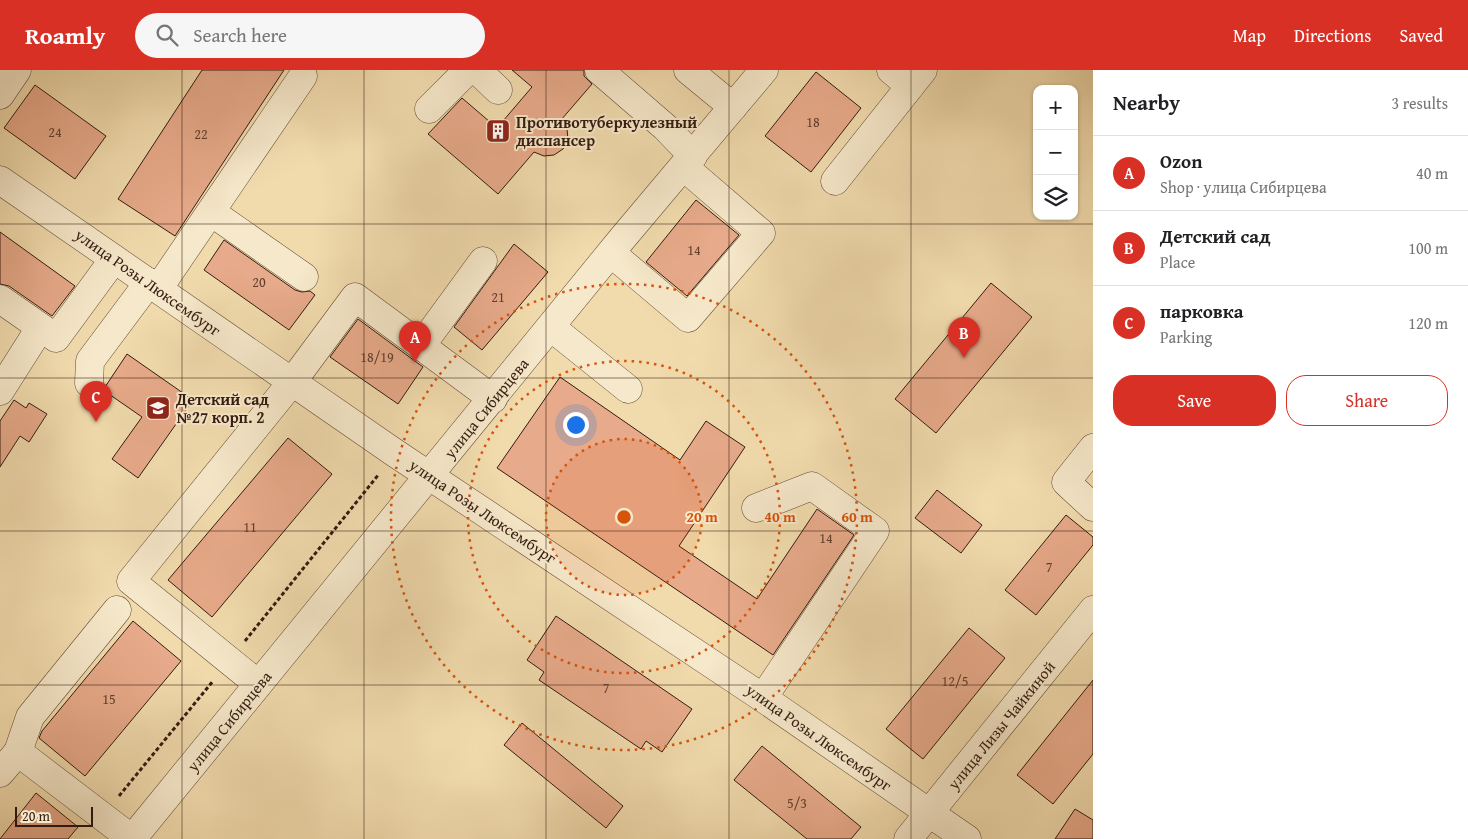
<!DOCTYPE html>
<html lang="en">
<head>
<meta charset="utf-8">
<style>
	body { margin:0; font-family:"Gentium Book Plus",serif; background:#f6f6f6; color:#202124 }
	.controls { position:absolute; right:15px; top:15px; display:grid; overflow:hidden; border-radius:10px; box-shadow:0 1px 4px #0004 }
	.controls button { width:45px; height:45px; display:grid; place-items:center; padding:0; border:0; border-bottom:1px solid #e0e0e0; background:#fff; color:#202124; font:25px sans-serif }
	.scale { position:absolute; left:15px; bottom:12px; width:78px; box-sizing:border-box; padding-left:5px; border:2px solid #341b10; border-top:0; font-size:14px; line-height:18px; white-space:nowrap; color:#341b10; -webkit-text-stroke:4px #f6e8ca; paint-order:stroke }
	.you { position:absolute; left:575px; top:354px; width:18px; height:18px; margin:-12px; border:4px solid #fff; border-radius:50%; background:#1a73e8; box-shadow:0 0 0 8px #1a73e833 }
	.badge { display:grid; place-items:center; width:32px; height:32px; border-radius:50%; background:#d93025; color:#fff; font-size:16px; font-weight:700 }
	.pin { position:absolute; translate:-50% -41px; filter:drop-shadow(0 1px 2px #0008) }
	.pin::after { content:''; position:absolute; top:26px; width:18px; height:15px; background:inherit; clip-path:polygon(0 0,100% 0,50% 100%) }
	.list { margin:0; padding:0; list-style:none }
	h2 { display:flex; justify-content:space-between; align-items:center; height:65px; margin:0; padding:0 20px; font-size:21px }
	h2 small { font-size:16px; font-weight:400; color:#757577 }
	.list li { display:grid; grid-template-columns:32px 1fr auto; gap:15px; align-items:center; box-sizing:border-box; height:75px; padding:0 20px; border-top:1px solid #e0e0e0 }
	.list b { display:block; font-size:19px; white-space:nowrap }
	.list p { margin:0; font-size:16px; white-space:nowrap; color:#757577 }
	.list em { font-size:16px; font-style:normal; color:#757577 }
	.actions { display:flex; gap:10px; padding:15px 20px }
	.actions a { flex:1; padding:11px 0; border:1px solid #d93025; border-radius:20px; text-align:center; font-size:18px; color:#d93025 }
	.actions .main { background:#d93025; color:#fff }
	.icon { flex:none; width:28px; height:28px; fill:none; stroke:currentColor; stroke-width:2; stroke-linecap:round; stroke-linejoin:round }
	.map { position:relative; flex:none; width:1093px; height:769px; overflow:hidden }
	header { display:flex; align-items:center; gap:30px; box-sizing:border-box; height:70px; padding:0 25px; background:#d93025; color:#fff }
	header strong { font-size:24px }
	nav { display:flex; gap:28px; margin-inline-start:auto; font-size:18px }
	.search { width:350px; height:45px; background:#f6f6f6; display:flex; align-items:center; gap:12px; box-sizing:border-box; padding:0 18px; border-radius:28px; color:#757577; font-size:19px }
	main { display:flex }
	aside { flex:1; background:#fff }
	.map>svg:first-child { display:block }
	.building { fill:#e7aa8a; stroke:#341b10 }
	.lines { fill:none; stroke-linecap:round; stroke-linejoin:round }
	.minor-casing { stroke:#634b37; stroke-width:29 }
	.path { stroke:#341b10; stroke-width:3; stroke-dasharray:4 2.5; stroke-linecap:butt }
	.minor { stroke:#f6e8ca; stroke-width:28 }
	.grid { fill:none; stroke:#341b10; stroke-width:1; stroke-opacity:0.55 }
	.ring { fill:none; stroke:#d6530c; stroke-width:2.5; stroke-dasharray:2.5 5 }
	.labels { text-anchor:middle; stroke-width:4; stroke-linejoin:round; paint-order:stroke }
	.number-label { font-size:14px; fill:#613f2e }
	.poi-label { font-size:16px; font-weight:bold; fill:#341b10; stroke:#f6e8ca; text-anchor:start }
	.street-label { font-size:16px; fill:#341b10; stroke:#f6e8ca }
	.centre { fill:#d6530c; stroke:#f6e8ca; stroke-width:2.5 }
	.ring-label { font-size:15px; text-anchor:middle; font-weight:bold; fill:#d6530c; stroke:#f6e8ca; stroke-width:4; stroke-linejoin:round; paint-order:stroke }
</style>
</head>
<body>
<header>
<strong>Roamly</strong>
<div class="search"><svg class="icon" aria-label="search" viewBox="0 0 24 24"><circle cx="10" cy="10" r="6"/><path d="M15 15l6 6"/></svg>Search here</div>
<nav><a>Map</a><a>Directions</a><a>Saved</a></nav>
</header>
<main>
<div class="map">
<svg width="1093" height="769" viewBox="0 0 1093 769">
	<rect width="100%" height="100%" fill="#f1dbad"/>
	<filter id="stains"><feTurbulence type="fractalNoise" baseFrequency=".004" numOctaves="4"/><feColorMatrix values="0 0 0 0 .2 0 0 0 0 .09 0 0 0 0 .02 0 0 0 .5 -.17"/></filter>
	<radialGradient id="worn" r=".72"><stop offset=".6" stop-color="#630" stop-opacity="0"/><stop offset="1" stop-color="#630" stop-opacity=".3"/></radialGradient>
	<g class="building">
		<polygon points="202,0 284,0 175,166 118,129"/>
		<polygon points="512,0 584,0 584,6 592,14 561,50 567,59 568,69 563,79 554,85 544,86 534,82 498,124 428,64 462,28 497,58 532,17"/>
		<polygon points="816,2 861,38 811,102 765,66"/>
		<polygon points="35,15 106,66 75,109 4,58"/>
		<polygon points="696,130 739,165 687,226 646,192"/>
		<polygon points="0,162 75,216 52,246 9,216 0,214"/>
		<polygon points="224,170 295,220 302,222 310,221 315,225 289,260 204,200"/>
		<polygon points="514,174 548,202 482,280 454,257"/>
		<polygon points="991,213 1032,247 936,363 895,329"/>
		<polygon points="358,249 423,297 398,334 330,287"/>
		<polygon points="127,284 193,330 138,408 112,389 142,347 103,320"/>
		<polygon points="560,307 680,390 706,351 745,377 679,476 757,529 817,439 854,465 773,585 497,398"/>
		<polygon points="14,330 26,338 29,333 47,344 29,372 20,366 0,397 0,351"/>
		<polygon points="288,368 332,404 212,547 168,510"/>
		<polygon points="937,420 982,455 961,483 915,448"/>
		<polygon points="1066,445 1093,467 1093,475 1036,545 1005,520"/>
		<polygon points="556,546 692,639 662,682 646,671 641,679 539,610 544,602 527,590"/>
		<polygon points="133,551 181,591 85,706 39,668 42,661"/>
		<polygon points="969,558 1005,588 923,689 886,659"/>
		<polygon points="1093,610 1093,684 1053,734 1017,705"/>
		<polygon points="522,653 623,736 606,758 504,675"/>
		<polygon points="762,676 861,757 851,769 807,769 734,710"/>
		<polygon points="36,723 78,757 68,769 0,769"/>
		<polygon points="1075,739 1093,750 1093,769 1055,769"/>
	</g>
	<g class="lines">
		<defs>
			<g id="minor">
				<polyline points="477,0 498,20"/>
				<polyline points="599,0 665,57 693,86"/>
				<polyline points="688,0 733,37"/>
				<polyline points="891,0 910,16"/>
				<polyline points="0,25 17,0"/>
				<polyline points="429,39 468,0"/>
				<polyline points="0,110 395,383 763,628 967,769"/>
				<polyline points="835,111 923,0"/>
				<polyline points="211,142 304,207"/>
				<polyline points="611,183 688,248 761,163 684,97"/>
				<polyline points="158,219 303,6"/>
				<polyline points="0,229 56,268 114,189"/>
				<polyline points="552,258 628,319"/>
				<polyline points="421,276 483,191"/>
				<polyline points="89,313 90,291 149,212"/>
				<polyline points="0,321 40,258"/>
				<polyline points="1093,378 1066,412 1093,437"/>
				<polyline points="756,438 812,416 875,461 763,628"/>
				<polyline points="258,614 131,511 292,312 355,227 493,329"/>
				<polyline points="18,682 30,647 117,540"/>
				<polyline points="0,703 18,682 132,769"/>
				<polyline points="132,769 621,170 764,0"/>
				<polyline points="908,769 1093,540"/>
			</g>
		</defs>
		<use href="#minor" class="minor-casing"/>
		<g class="path">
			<polyline points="245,571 379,404"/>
			<polyline points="119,726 213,611"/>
		</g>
		<use href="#minor" class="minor"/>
	</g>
	<path class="grid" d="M182,0V769M364,0V769M546,0V769M729,0V769M911,0V769M0,154H1093M0,308H1093M0,461H1093M0,615H1093"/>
	<circle cx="624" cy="447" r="78" fill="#d6530c" fill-opacity=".12"/>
	<g class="ring">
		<circle cx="624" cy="447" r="78"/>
		<circle cx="624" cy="447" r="156"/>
		<circle cx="624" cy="447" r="233"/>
	</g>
	<defs>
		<symbol id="building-square" viewBox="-11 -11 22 22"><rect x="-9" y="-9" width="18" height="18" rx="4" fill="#8f2418" stroke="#f6e8ca"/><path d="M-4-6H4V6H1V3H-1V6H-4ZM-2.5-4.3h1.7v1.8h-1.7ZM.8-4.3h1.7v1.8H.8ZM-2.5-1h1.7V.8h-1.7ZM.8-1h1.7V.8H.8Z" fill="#fff"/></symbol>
		<symbol id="school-square" viewBox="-11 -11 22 22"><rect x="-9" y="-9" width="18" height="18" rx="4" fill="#8f2418" stroke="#f6e8ca"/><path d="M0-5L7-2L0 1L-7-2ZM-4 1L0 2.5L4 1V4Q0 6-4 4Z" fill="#fff"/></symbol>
	</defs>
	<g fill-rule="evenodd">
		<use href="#building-square" x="484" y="47" width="28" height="28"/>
		<use href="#school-square" x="144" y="324" width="28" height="28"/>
	</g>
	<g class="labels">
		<g class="number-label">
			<text x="813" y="57">18</text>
			<text x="55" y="67">24</text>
			<text x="201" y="69">22</text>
			<text x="694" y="185">14</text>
			<text x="259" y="217">20</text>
			<text x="498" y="232">21</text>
			<text x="377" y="292">18/19</text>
			<text x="250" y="462">11</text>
			<text x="826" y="473">14</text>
			<text x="1049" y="502">7</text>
			<text x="955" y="616">12/5</text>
			<text x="606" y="623">7</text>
			<text x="109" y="634">15</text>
			<text x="797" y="738">5/3</text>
		</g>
		<g class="poi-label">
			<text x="516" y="58">Противотуберкулезный<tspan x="516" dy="18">диспансер</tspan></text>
			<text x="176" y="335">Детский сад<tspan x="176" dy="18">№27 корп. 2</tspan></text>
		</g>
		<g class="street-label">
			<text transform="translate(148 212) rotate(35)" y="6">улица Розы Люксембург</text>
			<text transform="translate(486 338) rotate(-51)" y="6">улица Сибирцева</text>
			<text transform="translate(483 441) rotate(34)" y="6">улица Розы Люксембург</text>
			<text transform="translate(229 651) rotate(-51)" y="6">улица Сибирцева</text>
			<text transform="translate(1001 655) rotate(-51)" y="6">улица Лизы Чайкиной</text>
			<text transform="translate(819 667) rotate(35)" y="6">улица Розы Люксембург</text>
		</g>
	</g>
	<circle cx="624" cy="447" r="8" class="centre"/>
	<g class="ring-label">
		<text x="702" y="452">20 m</text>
		<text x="780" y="452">40 m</text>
		<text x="857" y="452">60 m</text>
	</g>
	<rect width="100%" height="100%" filter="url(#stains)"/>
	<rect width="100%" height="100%" fill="url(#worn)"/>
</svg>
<div class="controls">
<button>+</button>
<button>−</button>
<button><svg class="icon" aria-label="layers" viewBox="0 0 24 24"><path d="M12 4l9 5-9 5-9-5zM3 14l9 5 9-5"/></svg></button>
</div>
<div class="scale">20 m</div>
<div class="you"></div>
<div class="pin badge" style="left:415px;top:292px">A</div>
<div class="pin badge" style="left:964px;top:288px">B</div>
<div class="pin badge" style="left:96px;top:352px">C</div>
</div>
<aside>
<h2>Nearby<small>3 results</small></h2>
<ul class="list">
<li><span class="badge">A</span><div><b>Ozon</b><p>Shop · улица Сибирцева</p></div><em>40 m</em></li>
<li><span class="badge">B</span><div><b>Детский сад</b><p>Place</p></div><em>100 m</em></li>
<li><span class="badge">C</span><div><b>парковка</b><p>Parking</p></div><em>120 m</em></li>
</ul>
<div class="actions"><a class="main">Save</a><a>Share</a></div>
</aside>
</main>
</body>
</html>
